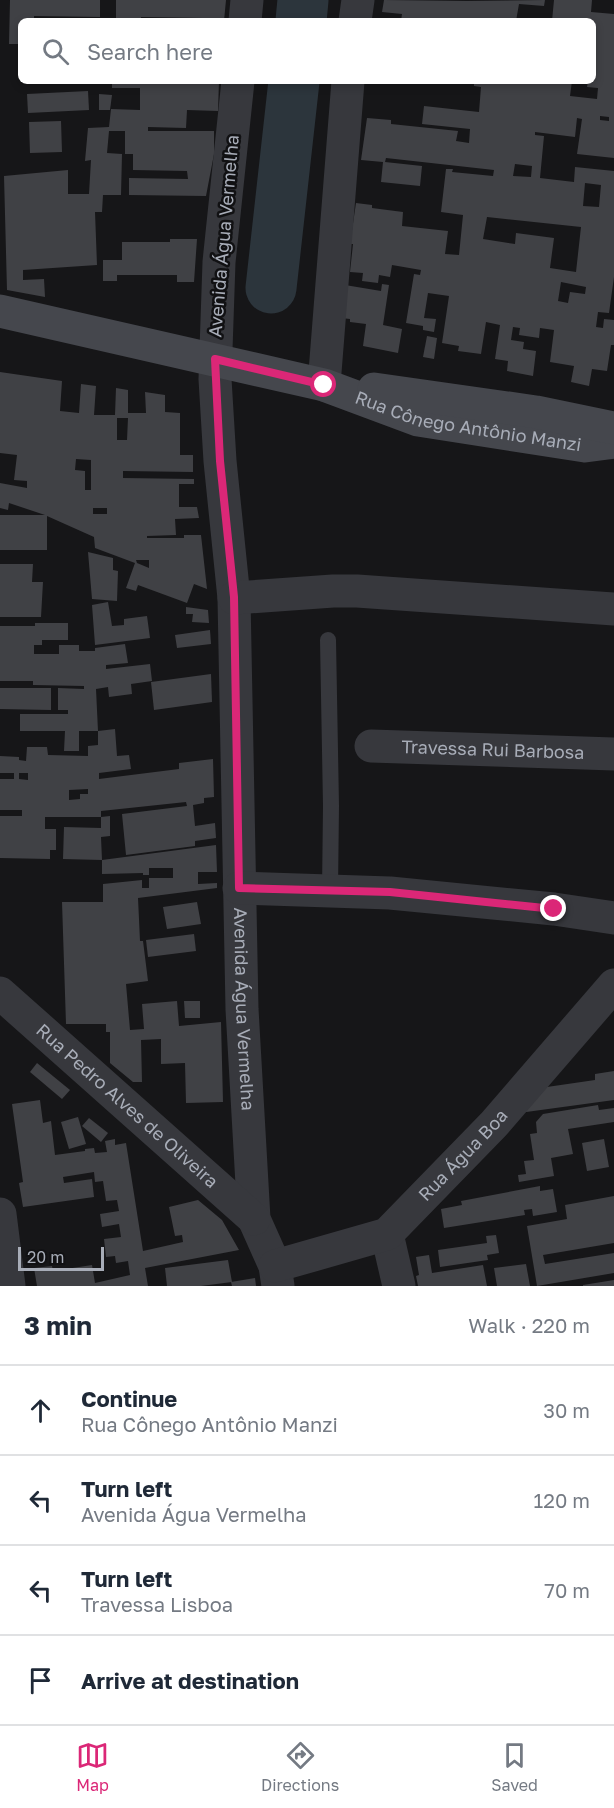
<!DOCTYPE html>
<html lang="en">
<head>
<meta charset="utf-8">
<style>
	body { margin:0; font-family:"Golos Text",sans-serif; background:#f6f6f7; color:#1f2937 }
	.scale { position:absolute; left:18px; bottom:15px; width:86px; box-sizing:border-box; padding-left:6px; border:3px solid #a8adb8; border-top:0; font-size:16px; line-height:21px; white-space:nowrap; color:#a8adb8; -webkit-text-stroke:4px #111113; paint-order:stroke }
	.stop { position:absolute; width:18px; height:18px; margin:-14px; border:4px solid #db2777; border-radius:50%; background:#fff }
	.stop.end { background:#db2777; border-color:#fff; box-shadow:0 2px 6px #0008 }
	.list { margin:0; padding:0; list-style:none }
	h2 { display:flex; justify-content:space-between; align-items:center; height:78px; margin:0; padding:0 24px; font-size:26px }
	h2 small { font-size:20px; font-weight:400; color:#747a83 }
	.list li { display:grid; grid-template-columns:39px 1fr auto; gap:18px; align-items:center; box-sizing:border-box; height:90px; padding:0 24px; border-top:2px solid #e0e1e3 }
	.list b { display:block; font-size:22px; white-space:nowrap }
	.list p { margin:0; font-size:20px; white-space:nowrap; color:#747a83 }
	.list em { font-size:20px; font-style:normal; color:#747a83 }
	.icon { flex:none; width:33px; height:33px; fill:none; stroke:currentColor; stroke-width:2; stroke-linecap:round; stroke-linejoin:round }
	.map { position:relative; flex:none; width:614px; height:1286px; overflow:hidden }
	.search { position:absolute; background:#fff; box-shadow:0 3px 9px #0003; left:18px; right:18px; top:18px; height:66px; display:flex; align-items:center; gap:15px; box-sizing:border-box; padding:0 21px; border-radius:9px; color:#747a83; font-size:22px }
	.sheet { height:438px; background:#fff }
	nav { display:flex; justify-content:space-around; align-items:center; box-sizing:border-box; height:84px; border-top:2px solid #e0e1e3; background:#fff; font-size:16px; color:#747a83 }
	nav a { display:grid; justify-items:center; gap:3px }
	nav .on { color:#db2777 }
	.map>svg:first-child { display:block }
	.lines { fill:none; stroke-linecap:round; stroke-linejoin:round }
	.river { stroke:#2c353c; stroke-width:51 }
	.building { fill:#404145; fill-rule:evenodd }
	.lane { stroke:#37383d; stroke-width:16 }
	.street { stroke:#37383d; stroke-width:33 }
	.secondary { stroke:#45474d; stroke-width:33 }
	.route { stroke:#db2777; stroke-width:8 }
	.labels { text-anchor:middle; stroke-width:5; stroke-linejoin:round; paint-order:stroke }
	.street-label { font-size:18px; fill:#a8adb8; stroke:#111113 }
</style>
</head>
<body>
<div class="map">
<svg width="614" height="1286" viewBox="0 0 614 1286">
	<rect width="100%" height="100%" fill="#161618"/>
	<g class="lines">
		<g class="river">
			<polyline points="301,21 303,0"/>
			<polyline points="271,288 294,81"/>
		</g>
	</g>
	<g class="building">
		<polygon points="10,0 100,0 100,17 34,16 34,21 21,21 21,44 9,44"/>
		<polygon points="116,0 226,0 224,21 202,21 202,18 141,17 141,21 116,21"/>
		<polygon points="384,0 467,1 545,0 544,6 519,4 516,21 466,18 465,21 401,21 402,14 382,12"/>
		<path d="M554,0H592L591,12L614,14V158L577,154L582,119L577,118L575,137L535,132V135L544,136L540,178L574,182L575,167L614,171V277L609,313L598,312L596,327L603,328L604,319L614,320V345H611L607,371L592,369L589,386L571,382L574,366L550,362L554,330L540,328L539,338L519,335L520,328L513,327L511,340L524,342L523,349L536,351L533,376L507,371L508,361L495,359L500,325L486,322L481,354L458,351L459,346L442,343L449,296L428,293L424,318L436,319L434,332L423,330V326L406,323L414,274L420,275L421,270L392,265L390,277L379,275L378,283L362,281L363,273L350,272L353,244H350L356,203L372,205V208L403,212L402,226L448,231L445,254L459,255L463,215L441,212L446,169H453L452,172L493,176L494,170L386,158L385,162L422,166L420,186L381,182L383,162L361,160L367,118L391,120V124L458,131L456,141L469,143L470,129L422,124L424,106L479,112L481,87L474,86V81H572L570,96L597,99L598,88L587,87L588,81H593V21H552ZM600,116L609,117V121L600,120ZM515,164L532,166L531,177L513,176ZM585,183L601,185L599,207L583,206ZM487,217L581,227L576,272L550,268L554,238L516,233L515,244L483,239ZM561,282L586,287L585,294L570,292L568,303L558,301Z"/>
		<polygon points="112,81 219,81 218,111 187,110 186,128 148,127 148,131 214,131 214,154 206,196 129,195 129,178 188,179 187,171 133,170 133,154 125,154 125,131 109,131 107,153 122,154 121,195 103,195 102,212 95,212 97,265 23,270 23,280 44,279 45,297 7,290 4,176 68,170 68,194 89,194 91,160 85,161 88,128 109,127 111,109 140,110 140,88 112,88"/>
		<polygon points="88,91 89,110 28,113 27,94"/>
		<polygon points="99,94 112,95 110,110 99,110"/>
		<polygon points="61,121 62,152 30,153 29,122"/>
		<polygon points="170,239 197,239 194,282 177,282 177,275 117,275 117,281 103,281 103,260 122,260 122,242 170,242"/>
		<polygon points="382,284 389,285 383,325 402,329 398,353 363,346 366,324 350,322 350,319 341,318 345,285 381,291"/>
		<polygon points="427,336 437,338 434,359 423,357"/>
		<path d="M0,372L62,381L60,411L79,413L81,384L96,386L94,415H115L116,388L128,390V413H146L145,392L165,395V412L180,413V455H193V472L123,471V478L194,479V484H179V507H197L199,518L175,519L176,535L147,536V538H184V535H201L207,589L194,584L187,603L138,585L136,591L126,588L135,563L95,548L94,537L47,516V550H0V515H45L9,503L8,510L0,508V483L27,488V481L14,480L17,455L0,453ZM117,418H128L127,440H117ZM76,459L91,460V490H85V471L75,470ZM93,508H107V514H93ZM136,560H149V568L137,563Z"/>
		<polygon points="88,552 113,558 113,570 118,571 117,601 92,599"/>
		<polygon points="0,564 33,564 32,582 43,582 41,617 0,617"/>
		<polygon points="108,602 112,626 124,625 124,619 147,616 150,638 95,645 92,605"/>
		<polygon points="186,607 208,610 209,623 192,622 193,614 186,614"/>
		<path d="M35,623H68V640H42V645H34V654H59V645H79V651H95V648L125,644L128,663L106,665V669L150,664L152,681L131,684L132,694L109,697L108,687L96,689L98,731L115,729L117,756L129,755L131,769L99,773V779L179,769V763L213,759L214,797L204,798V803L193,805L195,826L215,823L216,838L195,841V846L126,855L122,814L187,806L186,802L101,811V817L110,816V836L101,837L102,860L63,859L64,827L101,828V817H45V829H56V850H50V859L0,858V816H22V810H0V779H14V773H0V756L19,757V760L26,761L27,747H47L48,755L88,756V746L98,745V731H79V751H64L65,731H20V714H68V710H58V688L84,689V686L33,685V681H0V626H35ZM19,773H28V780L19,779ZM88,789V794H80V799L69,800V790Z"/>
		<polygon points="210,630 211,644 177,648 175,635"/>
		<polygon points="211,674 212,702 154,710 151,682"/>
		<polygon points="0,688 51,688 51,710 0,709"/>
		<polygon points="216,845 217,872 198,872 198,884 217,883 217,888 138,898 140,941 143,941 148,981 126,984 130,1030 144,1029 142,1004 177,1001 179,1026 221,1022 223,1102 186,1103 185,1063 161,1064 161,1039 141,1040 142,1082 133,1082 110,1063 110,1032 106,1032 106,1024 66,1024 62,902 103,902 103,884 142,880 142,888 149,888 149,878 173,878 173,868 149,868 149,875 143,875 143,873 102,874 102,860"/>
		<polygon points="197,902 201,924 167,929 163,907"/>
		<polygon points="194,934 196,951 148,957 146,940"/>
		<polygon points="184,1001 200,1001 200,1018 185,1018"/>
		<polygon points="37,1063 70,1090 62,1099 30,1072"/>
		<polygon points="614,1071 614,1100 519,1113 540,1088 595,1080 595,1074"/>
		<polygon points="40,1100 43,1123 51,1121 55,1155 85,1151 85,1149 94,1148 95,1153 107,1152 105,1141 115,1139 115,1145 126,1143 143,1251 183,1242 182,1235 175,1236 169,1207 198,1200 222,1220 239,1250 145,1268 148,1286 37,1286 34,1268 52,1266 53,1271 92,1265 95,1283 130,1275 128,1261 116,1263 115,1256 106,1257 104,1239 121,1237 119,1224 102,1227 100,1214 119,1211 117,1200 106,1201 103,1181 95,1182 94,1172 63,1177 64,1183 92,1179 94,1197 23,1207 19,1183 23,1182 12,1104"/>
		<polygon points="598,1105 599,1110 614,1108 614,1122 568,1129 573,1154 551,1158 554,1176 519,1182 518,1175 526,1174 524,1161 534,1160 530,1134 537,1133 536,1122 543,1114"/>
		<polygon points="78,1117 86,1144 69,1149 61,1122"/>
		<polygon points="89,1118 108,1133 101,1142 82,1126"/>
		<polygon points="604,1139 609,1167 587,1171 582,1143"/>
		<polygon points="540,1186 540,1191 553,1189 557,1212 533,1216 532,1209 524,1210 525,1215 444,1228 441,1209 462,1205 461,1201"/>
		<polygon points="614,1196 614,1243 543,1255 545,1264 614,1253 614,1273 537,1286 527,1226 567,1219 565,1205"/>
		<polygon points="496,1235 499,1253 487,1255 488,1260 440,1267 438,1250 487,1243 486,1236"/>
		<polygon points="429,1255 432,1273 483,1265 487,1286 418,1286 416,1276 419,1275 416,1257"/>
		<polygon points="228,1260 232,1282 201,1286 167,1286 165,1268"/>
		<polygon points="526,1264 530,1286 497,1286 494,1268"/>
		<polygon points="255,1278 256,1286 232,1286 231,1282"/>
		<polygon points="614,1280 614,1286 583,1286 583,1285"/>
	</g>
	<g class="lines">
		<polyline class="lane" points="328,640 331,806 330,890"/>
		<g class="street">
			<polyline points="245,21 247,0"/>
			<polyline points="355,21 358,0"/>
			<path id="s1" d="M238,81L219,262L215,379L220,461L234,598L242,1009L254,1219L275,1266L278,1286"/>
			<polyline points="324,385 348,81"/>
			<polyline points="234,598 333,591 357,591 614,609"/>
			<path id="s2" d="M371,746L614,754"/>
			<polyline points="239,888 390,893 554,909 614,918"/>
			<path id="s3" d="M0,993L254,1219"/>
			<polyline points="0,1214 9,1286"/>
			<polyline points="387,1234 399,1286"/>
			<path id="s4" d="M275,1266L387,1234L494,1124L614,985"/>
		</g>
		<g class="secondary">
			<path id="s5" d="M0,311L324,385L418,420L585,446L614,442"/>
			<polyline points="374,389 536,412 614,428"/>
		</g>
	</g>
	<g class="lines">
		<polyline class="route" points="324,385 215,359 220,461 234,597 239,888 390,892 554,909"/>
	</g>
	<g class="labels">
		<g class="street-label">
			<text transform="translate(224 236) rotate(-85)" y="6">Avenida Água Vermelha</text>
			<text dy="6" stroke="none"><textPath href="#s5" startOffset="482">Rua Cônego Antônio Manzi</textPath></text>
			<text dy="6" stroke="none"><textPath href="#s2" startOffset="122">Travessa Rui Barbosa</textPath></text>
			<text dy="6" stroke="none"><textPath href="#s1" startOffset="930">Avenida Água Vermelha</textPath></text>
			<text dy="6" stroke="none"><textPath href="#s3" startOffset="170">Rua Pedro Alves de Oliveira</textPath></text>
			<text dy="6" stroke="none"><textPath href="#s4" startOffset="226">Rua Água Boa</textPath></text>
		</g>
	</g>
</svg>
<div class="scale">20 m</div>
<div class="stop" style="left:324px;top:385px"></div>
<div class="stop end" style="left:554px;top:909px"></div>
<div class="search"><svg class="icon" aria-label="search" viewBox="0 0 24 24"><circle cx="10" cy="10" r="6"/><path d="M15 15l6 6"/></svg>Search here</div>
</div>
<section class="sheet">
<h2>3 min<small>Walk · 220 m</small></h2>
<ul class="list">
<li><svg class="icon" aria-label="ahead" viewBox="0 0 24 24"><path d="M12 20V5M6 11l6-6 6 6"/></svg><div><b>Continue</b><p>Rua Cônego Antônio Manzi</p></div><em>30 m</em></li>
<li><svg class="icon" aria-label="left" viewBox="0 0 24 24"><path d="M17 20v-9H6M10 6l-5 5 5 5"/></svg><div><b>Turn left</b><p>Avenida Água Vermelha</p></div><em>120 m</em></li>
<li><svg class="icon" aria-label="left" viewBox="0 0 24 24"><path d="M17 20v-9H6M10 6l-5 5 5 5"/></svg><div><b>Turn left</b><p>Travessa Lisboa</p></div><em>70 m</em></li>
<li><svg class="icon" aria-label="arrive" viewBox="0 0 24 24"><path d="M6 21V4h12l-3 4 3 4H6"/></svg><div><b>Arrive at destination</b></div></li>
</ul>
</section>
<nav>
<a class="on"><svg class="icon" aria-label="map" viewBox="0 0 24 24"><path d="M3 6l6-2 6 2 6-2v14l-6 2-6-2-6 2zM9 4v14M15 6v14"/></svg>Map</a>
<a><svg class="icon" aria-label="directions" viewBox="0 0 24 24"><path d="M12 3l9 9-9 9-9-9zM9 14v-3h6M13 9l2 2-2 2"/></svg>Directions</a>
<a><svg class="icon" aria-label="saved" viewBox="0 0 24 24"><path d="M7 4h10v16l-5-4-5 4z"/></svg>Saved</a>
</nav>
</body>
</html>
